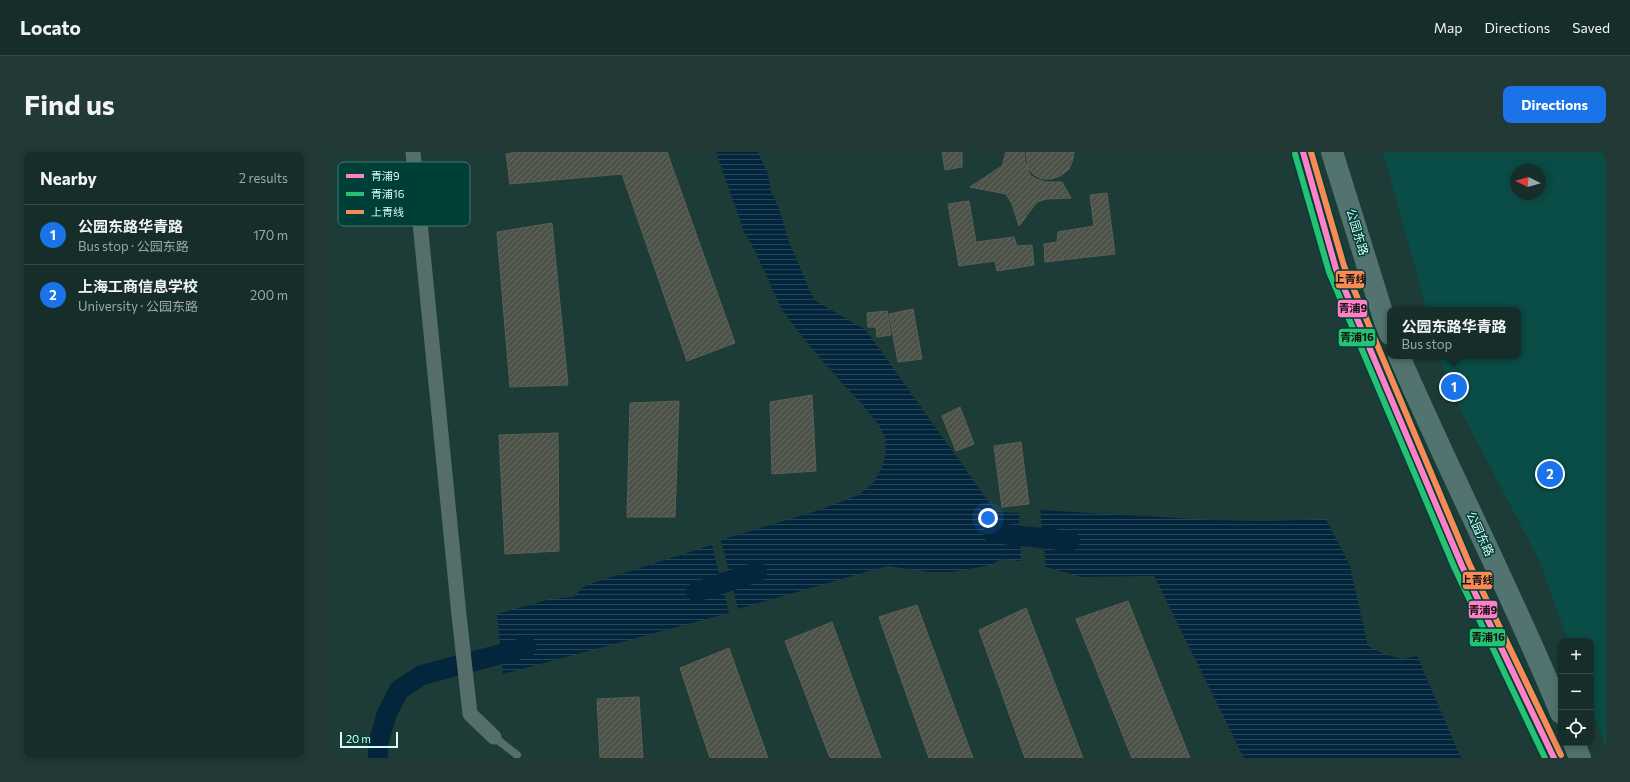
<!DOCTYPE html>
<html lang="en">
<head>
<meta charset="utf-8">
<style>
	body { margin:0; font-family:Commissioner,"Noto Sans SC",sans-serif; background:#233936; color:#f1f3f6 }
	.controls { position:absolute; right:12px; bottom:12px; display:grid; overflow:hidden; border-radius:8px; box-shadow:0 2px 10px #0003 }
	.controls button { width:36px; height:36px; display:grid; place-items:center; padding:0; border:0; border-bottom:1px solid #354947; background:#162d2a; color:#f1f3f6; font:20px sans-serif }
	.compass { position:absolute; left:1182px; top:12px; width:36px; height:36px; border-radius:50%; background:#162d2a; box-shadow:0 2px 10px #0003; rotate:275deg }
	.scale { position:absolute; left:12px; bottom:10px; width:58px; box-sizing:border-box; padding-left:4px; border:2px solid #d9fbf5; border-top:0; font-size:11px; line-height:14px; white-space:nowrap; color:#d9fbf5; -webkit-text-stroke:3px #003e38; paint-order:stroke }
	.you { position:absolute; left:660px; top:366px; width:14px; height:14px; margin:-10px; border:3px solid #fff; border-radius:50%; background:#1a73e8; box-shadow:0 0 0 6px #1a73e833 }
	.badge { display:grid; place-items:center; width:26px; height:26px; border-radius:50%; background:#1a73e8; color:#fff; font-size:13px; font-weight:700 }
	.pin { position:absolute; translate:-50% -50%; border:2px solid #fff; box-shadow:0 1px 4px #0006 }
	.popup { position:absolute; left:1059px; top:155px; width:134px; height:52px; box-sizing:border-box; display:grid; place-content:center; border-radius:8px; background:#162d2a; filter:drop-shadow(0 1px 3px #0005); font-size:13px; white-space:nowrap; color:#9ea8a8 }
	.popup b { font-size:15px; color:#f1f3f6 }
	.popup::after { content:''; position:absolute; left:50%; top:100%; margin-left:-8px; border:8px solid transparent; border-top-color:#162d2a }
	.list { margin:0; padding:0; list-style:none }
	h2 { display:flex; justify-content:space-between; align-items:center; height:52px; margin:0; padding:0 16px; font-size:17px }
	h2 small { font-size:13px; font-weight:400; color:#9ea8a8 }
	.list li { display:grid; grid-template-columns:26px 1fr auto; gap:12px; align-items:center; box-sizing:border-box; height:60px; padding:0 16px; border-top:1px solid #354947 }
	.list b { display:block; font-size:15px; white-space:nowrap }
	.list p { margin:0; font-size:13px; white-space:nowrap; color:#9ea8a8 }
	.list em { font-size:13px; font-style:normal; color:#9ea8a8 }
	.icon { flex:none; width:22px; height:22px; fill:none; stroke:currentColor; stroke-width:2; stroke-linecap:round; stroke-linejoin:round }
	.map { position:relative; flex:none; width:1278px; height:606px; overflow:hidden; border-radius:8px }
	header { display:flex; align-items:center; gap:24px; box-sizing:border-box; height:56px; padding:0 20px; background:#162d2a; border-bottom:1px solid #354947 }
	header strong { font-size:19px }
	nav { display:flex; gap:22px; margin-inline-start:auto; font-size:14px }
	.intro { display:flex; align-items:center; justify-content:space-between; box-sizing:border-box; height:96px; padding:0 24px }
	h1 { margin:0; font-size:28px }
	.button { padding:10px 18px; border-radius:8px; background:#1a73e8; color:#fff; font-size:14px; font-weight:700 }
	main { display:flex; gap:24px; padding:0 24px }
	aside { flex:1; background:#162d2a; border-radius:8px; box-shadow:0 2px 10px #0003 }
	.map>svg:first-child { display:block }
	.built { fill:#0a4c46; fill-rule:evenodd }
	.water { fill:url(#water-rules) }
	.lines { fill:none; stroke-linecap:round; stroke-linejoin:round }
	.canal { stroke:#04263d; stroke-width:20 }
	.building { fill:url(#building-hatch); stroke:#5b6057 }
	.lane { stroke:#566e6a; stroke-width:8 }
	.street { stroke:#566e6a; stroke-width:15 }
	.primary { stroke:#52736f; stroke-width:22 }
	.bus-1-casing { stroke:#003e38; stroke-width:9 }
	.bus-2-casing { stroke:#003e38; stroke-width:9 }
	.bus-3-casing { stroke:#003e38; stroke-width:9 }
	.bus-1 { stroke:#ff80c5; stroke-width:6 }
	.bus-2 { stroke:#26c172; stroke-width:6 }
	.bus-3 { stroke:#f98a56; stroke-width:6 }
	.labels { text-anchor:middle; stroke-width:3; stroke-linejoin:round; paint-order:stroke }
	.street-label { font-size:12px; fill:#d9fbf5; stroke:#003e38 }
	.key { fill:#003e38; stroke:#417771; stroke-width:1 }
	.key-label { font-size:11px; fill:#d9fbf5 }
	.line-badge { stroke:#003e38; stroke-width:1.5 }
	.pale-badge-label { font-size:11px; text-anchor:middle; font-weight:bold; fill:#111 }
</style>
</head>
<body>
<header>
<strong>Locato</strong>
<nav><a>Map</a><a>Directions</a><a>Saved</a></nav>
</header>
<div class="intro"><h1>Find us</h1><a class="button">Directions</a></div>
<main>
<aside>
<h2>Nearby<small>2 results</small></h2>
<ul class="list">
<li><span class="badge">1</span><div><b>公园东路华青路</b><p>Bus stop · 公园东路</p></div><em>170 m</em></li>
<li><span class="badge">2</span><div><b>上海工商信息学校</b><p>University · 公园东路</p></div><em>200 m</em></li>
</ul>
</aside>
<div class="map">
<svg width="1278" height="606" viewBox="0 0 1278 606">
	<defs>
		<pattern id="water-rules" width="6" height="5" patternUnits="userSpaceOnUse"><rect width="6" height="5" fill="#04263d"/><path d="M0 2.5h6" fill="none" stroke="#28465a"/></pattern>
		<pattern id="building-hatch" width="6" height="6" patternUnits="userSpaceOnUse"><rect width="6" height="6" fill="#4c5247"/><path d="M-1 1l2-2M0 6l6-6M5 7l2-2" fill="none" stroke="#656c62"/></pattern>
	</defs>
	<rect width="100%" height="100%" fill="#1d3c38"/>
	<path class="built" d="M1055,0H1278V595L1263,553V489H1240L1211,408L1121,236L1112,204H1190V158H1099ZM1188,18H1212V42H1188Z"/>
	<g class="water">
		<polygon points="388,0 430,0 440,22 443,39 452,59 461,90 486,148 538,178 668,360 691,361 693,409 673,407 663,413 624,420 602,420 559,414 410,457 393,388 488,359 531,343 546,330 554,316 558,300 557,285 550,272 535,253 513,230 481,193 454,158 427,99 416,80"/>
		<polygon points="712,358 885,368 940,369 998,367 1022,414 1040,494 1056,502 1074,507 1089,504 1133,606 916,606 826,424 754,425 718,415"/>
		<polygon points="384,393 401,461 175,522 169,462 222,447 246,445 254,436 261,432"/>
	</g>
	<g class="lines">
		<g class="canal">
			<polyline points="665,381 742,389"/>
			<polyline points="368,440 429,420"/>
			<polyline points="50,606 50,592 59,561 71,538 94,523 199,495"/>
		</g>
	</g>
	<g class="building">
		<polygon points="189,0 339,0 407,191 359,209 294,22 182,32 178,2"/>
		<polygon points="614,0 634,0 634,15 617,18"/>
		<polygon points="678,0 696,0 697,9 702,23 708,27 718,30 734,30 743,46 718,47 709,50 691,74 684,52 678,42 642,35 674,14"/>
		<polygon points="698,0 746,0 745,7 741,17 732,24 723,27 714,27 706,23 700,16"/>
		<polygon points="779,41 787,102 717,110 716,92 729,90 730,80 766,74 762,43"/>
		<polygon points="641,49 648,90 686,85 689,94 704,93 706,113 669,119 667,109 631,114 620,52"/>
		<polygon points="224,71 240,233 182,235 169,80"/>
		<polygon points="585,157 594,207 570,210 561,162"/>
		<polygon points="559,159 563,183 549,185 548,175 540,175 539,161"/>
		<polygon points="484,243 488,319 444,322 442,250"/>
		<polygon points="351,249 347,365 299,365 302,251"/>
		<polygon points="632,255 646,292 628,299 614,264"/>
		<polygon points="230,281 231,399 177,402 171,283"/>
		<polygon points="693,290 701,352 674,355 666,294"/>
		<polygon points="800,449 862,606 804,606 748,467"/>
		<polygon points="589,453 645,606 601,606 551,465"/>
		<polygon points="698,456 755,606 697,606 651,478"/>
		<polygon points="504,470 553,606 502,606 457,489"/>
		<polygon points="401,496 440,606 382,606 352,516"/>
		<polygon points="311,545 315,606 272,606 269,547"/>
	</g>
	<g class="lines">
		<polyline class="lane" points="166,585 189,603"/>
		<polyline class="street" points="85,0 131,463 142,562 166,585"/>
		<g class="primary">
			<polyline points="975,0 1008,117 1134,414 1226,606"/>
			<polyline points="1004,0 1057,170 1062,182"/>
			<path d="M1071,204C1123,324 1183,440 1233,561"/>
			<polyline points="1246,591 1252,606"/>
		</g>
		<defs>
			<polyline id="bus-1" points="975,0 1008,117 1134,414 1226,606"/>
			<polyline id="bus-2" points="967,2 1001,120 1127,417 1217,606"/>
			<polyline id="bus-3" points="983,0 1016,114 1141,411 1233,603"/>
		</defs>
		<use href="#bus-1" class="bus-1-casing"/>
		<use href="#bus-2" class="bus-2-casing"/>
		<use href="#bus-3" class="bus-3-casing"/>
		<use href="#bus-1" class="bus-1"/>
		<use href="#bus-2" class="bus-2"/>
		<use href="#bus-3" class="bus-3"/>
	</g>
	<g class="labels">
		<g class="street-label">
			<text transform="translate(1029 80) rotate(73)" y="4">公园东路</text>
			<text transform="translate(1152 382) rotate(65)" y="4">公园东路</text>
		</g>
	</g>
	<rect x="10" y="10" width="132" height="64" rx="6" class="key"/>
	<rect x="18" y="22" width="18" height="4" fill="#ff80c5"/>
	<rect x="18" y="40" width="18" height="4" fill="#26c172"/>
	<rect x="18" y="58" width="18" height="4" fill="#f98a56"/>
	<g class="key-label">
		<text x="43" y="28">青浦9</text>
		<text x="43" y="46">青浦16</text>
		<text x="43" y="64">上青线</text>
	</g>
	<g class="line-badge">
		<rect x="1007" y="118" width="30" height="19" rx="4" fill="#f98a56"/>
		<rect x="1009" y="147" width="31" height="19" rx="4" fill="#ff80c5"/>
		<rect x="1010" y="176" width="38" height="19" rx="4" fill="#26c172"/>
		<rect x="1134" y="419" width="31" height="19" rx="4" fill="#f98a56"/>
		<rect x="1140" y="448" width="30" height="19" rx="4" fill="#ff80c5"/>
		<rect x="1141" y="476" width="37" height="19" rx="4" fill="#26c172"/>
	</g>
	<g class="pale-badge-label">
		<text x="1022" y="131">上青线</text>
		<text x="1025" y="160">青浦9</text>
		<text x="1029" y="189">青浦16</text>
		<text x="1149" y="432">上青线</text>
		<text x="1155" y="462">青浦9</text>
		<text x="1160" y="489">青浦16</text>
	</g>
</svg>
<div class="controls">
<button>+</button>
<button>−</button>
<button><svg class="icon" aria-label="locate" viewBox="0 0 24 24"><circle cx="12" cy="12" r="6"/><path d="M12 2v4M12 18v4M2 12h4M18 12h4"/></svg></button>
</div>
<svg class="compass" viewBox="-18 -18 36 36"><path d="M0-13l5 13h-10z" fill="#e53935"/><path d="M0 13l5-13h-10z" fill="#9ea8a8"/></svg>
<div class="scale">20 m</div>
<div class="you"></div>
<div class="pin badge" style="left:1126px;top:235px">1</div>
<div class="popup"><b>公园东路华青路</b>Bus stop</div>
<div class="pin badge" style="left:1222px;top:322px">2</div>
</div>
</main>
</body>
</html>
